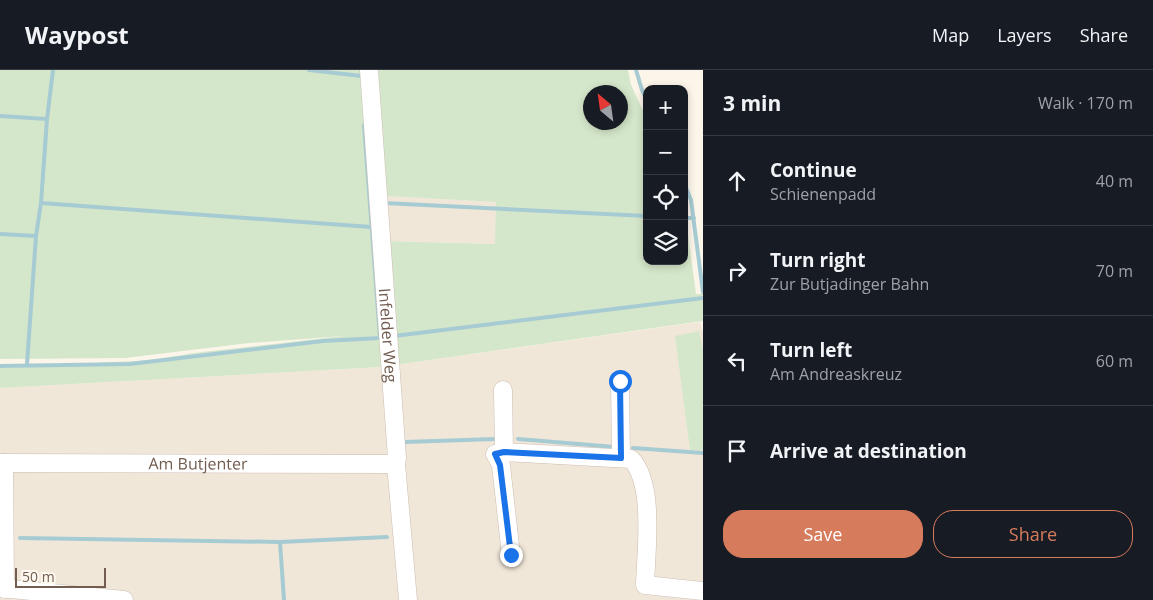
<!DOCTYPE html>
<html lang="en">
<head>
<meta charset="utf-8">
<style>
	body { margin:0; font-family:"Open Sans",sans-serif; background:#20242c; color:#f1f3f6 }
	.controls { position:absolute; right:15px; top:15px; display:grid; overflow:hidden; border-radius:10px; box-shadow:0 2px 8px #0003 }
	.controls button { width:45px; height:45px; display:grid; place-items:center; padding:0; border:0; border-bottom:1px solid #363941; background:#171b24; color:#f1f3f6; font:25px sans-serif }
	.compass { position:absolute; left:583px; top:15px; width:45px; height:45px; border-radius:50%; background:#171b24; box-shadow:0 2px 8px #0003; rotate:331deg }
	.scale { position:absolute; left:15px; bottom:12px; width:91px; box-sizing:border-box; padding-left:5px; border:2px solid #735d50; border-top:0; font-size:14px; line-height:18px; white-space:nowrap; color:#735d50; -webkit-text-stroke:4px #fdf9f0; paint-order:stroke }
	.stop { position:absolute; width:15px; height:15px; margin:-11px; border:4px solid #1a73e8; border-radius:50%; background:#fff }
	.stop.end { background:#1a73e8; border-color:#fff; box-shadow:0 1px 5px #0008 }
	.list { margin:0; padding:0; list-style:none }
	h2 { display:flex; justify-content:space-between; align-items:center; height:65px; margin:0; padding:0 20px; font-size:21px }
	h2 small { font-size:16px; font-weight:400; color:#9ea1a6 }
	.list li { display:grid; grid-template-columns:32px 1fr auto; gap:15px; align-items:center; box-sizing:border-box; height:90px; padding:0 20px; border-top:1px solid #363941 }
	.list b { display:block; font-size:19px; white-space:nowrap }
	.list p { margin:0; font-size:16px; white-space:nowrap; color:#9ea1a6 }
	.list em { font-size:16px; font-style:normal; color:#9ea1a6 }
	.actions { display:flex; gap:10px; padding:15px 20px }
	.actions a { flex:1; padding:11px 0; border:1px solid #d77b5d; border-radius:20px; text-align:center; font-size:18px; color:#d77b5d }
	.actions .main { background:#d77b5d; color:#fff }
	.icon { flex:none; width:28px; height:28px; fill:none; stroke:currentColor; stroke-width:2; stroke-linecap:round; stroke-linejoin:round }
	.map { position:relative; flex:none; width:703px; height:530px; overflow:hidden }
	header { display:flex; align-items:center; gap:30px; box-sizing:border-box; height:70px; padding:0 25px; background:#171b24; border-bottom:1px solid #363941 }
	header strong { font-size:24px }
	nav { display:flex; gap:28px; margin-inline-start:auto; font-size:18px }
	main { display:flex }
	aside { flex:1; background:#171b24 }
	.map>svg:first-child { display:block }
	.residential { fill:#f1e7d9 }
	.green { fill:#d5e7ca; fill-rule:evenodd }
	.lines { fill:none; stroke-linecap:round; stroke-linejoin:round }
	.stream { stroke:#a7cbd3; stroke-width:4 }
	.minor-casing { stroke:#ccbdb1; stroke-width:19 }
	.minor { stroke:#fff; stroke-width:18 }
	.route { stroke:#1a73e8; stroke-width:6 }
	.labels { text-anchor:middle; stroke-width:5; stroke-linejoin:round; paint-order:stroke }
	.street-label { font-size:16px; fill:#735d50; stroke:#fdf9f0 }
</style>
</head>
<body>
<header>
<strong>Waypost</strong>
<nav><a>Map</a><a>Layers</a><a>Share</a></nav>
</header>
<main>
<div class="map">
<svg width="703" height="530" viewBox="0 0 703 530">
	<rect width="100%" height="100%" fill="#fbf5ea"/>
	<g class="residential">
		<polygon points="384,126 496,132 496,174 386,171"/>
		<polygon points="700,252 703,263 703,530 0,530 0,318 381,297"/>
	</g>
	<g class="green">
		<path d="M0,0H628L631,15L647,49V191H684V135L696,224H703V251L381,297L0,318V298L153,290L194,283L343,266L249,273L125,288L0,289ZM590,22H620V52H590ZM384,126L496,132L495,174L386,171Z"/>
		<polygon points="699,261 703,279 703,380 690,380 675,266"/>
	</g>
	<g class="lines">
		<g class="stream">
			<polyline points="309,0 361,6"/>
			<polyline points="636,0 642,20 647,30"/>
			<polyline points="0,46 47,49"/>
			<polyline points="684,113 691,130 703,222"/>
			<polyline points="41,133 371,157"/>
			<polyline points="384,133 647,146"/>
			<polyline points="684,148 694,148"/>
			<polyline points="0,164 36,166"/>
			<polyline points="394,265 394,266 703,228"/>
			<polyline points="27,294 36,166 41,133 47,49 53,0"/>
			<polyline points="0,296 130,294 323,271 380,268 364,55"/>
			<polyline points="518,369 615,377"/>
			<polyline points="404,372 496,369"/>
			<polyline points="633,378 703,383"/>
			<polyline points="20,468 280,472"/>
			<polyline points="284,530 280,472 387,467"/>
		</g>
		<defs>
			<g id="minor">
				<path id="s1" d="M369,0L397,388L396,394L408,530"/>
				<polyline points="620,311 621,388"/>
				<polyline points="503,320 504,382"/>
				<path id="s2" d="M0,393L396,394"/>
				<polyline points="4,393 5,519"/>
				<path d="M511,485L501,395L495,384L504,382L631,389C655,413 646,482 645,515L703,521"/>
				<polyline points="0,518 124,530"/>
			</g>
		</defs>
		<use href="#minor" class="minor-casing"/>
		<use href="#minor" class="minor"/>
	</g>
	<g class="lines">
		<polyline class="route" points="511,485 500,395 495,384 504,382 621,388 620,311"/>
	</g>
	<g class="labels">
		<g class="street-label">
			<text dy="6" stroke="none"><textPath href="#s1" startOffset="266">Infelder Weg</textPath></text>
			<text dy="6" stroke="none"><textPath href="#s2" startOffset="198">Am Butjenter</textPath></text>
		</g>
	</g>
</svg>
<div class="controls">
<button>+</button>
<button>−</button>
<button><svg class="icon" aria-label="locate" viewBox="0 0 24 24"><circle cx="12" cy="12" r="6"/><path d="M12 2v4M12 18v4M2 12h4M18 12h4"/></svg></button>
<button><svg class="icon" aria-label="layers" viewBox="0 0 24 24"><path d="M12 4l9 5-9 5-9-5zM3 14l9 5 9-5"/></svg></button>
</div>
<svg class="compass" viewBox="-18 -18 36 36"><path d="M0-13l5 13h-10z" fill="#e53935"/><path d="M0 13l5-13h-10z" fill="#9ea1a6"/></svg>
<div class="scale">50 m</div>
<div class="stop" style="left:620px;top:311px"></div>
<div class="stop end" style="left:511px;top:485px"></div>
</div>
<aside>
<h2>3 min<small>Walk · 170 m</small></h2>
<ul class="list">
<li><svg class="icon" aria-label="ahead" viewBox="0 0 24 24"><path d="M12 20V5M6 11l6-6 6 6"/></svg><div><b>Continue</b><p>Schienenpadd</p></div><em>40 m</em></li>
<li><svg class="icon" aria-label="right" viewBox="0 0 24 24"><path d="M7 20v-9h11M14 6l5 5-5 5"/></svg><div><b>Turn right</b><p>Zur Butjadinger Bahn</p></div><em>70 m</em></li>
<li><svg class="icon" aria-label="left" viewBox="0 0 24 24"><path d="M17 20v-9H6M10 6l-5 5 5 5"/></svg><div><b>Turn left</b><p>Am Andreaskreuz</p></div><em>60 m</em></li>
<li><svg class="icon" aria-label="arrive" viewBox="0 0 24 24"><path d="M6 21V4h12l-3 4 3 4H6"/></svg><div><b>Arrive at destination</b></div></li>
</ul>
<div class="actions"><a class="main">Save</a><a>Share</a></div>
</aside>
</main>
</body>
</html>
